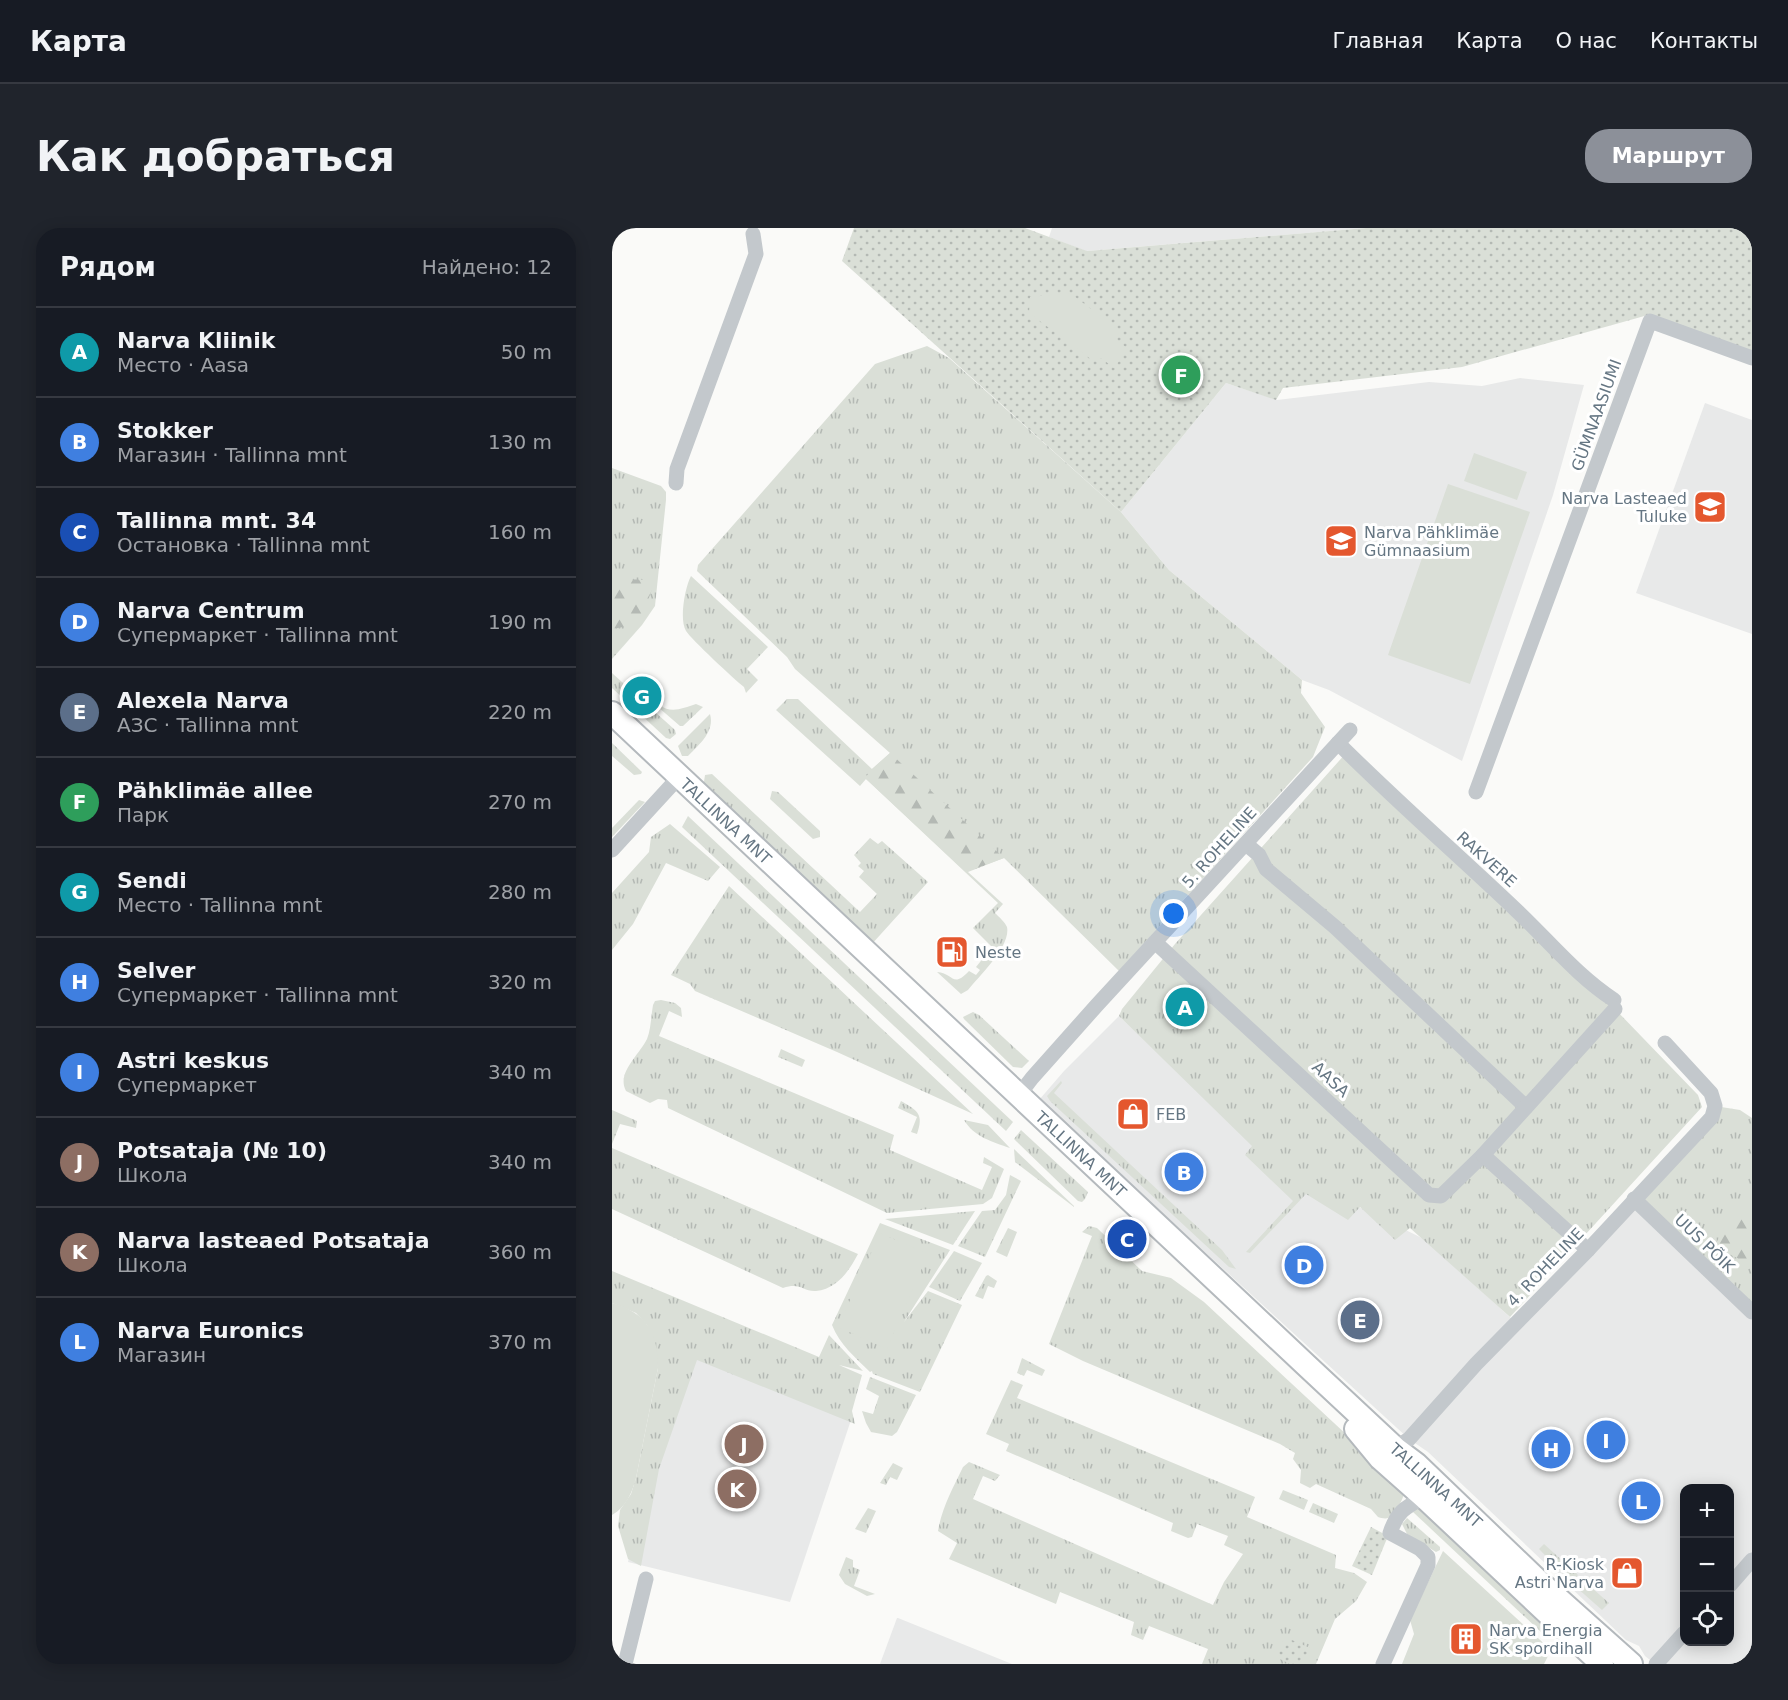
<!DOCTYPE html>
<html lang="ru">
<head>
<meta charset="utf-8">
<style>
	body { margin:0; font-family:"DejaVu Sans",sans-serif; background:#20242c; color:#f1f3f6 }
	.controls { position:absolute; right:18px; bottom:18px; display:grid; overflow:hidden; border-radius:12px; box-shadow:0 3px 15px #0003 }
	.controls button { width:54px; height:54px; display:grid; place-items:center; padding:0; border:0; border-bottom:2px solid #363941; background:#171b24; color:#f1f3f6; font:30px sans-serif }
	.you { position:absolute; left:562px; top:686px; width:21px; height:21px; margin:-15px; border:4px solid #fff; border-radius:50%; background:#1a73e8; box-shadow:0 0 0 9px #1a73e833 }
	.badge { display:grid; place-items:center; width:39px; height:39px; border-radius:50%; background:#8c9099; color:#fff; font-size:20px; font-weight:700 }
	.pin { position:absolute; translate:-50% -50%; border:3px solid #fff; box-shadow:0 2px 6px #0006 }
	.list { margin:0; padding:0; list-style:none }
	h2 { display:flex; justify-content:space-between; align-items:center; height:78px; margin:0; padding:0 24px; font-size:26px }
	h2 small { font-size:20px; font-weight:400; color:#9ea1a6 }
	.list li { display:grid; grid-template-columns:39px 1fr auto; gap:18px; align-items:center; box-sizing:border-box; height:90px; padding:0 24px; border-top:2px solid #363941 }
	.list b { display:block; font-size:22px; white-space:nowrap }
	.list p { margin:0; font-size:20px; white-space:nowrap; color:#9ea1a6 }
	.list em { font-size:20px; font-style:normal; color:#9ea1a6 }
	.icon { flex:none; width:33px; height:33px; fill:none; stroke:currentColor; stroke-width:2; stroke-linecap:round; stroke-linejoin:round }
	.map { position:relative; flex:none; width:1140px; height:1436px; overflow:hidden; border-radius:24px }
	header { display:flex; align-items:center; gap:36px; box-sizing:border-box; height:84px; padding:0 30px; background:#171b24; border-bottom:2px solid #363941 }
	header strong { font-size:28px }
	nav { display:flex; gap:33px; margin-inline-start:auto; font-size:21px }
	.intro { display:flex; align-items:center; justify-content:space-between; box-sizing:border-box; height:144px; padding:0 36px }
	h1 { margin:0; font-size:42px }
	.button { padding:15px 27px; border-radius:24px; background:#8c9099; color:#fff; font-size:21px; font-weight:700 }
	main { display:flex; gap:36px; padding:0 36px }
	aside { flex:1; background:#171b24; border-radius:24px; box-shadow:0 3px 15px #0003 }
	.map>svg:first-child { display:block }
	.built { fill:#e8e9e9; fill-rule:evenodd }
	.grass { fill:url(#grass-tufts) }
	.forest { fill:url(#forest-firs) }
	.park { fill:url(#park-dots) }
	.pitch { fill:#dadfd7 }
	.lines { fill:none; stroke-linecap:round; stroke-linejoin:round }
	.highway-casing { stroke:#b4b9bd; stroke-width:26 }
	.minor { stroke:#c3c8cc; stroke-width:15 }
	.highway { stroke:#fff; stroke-width:22 }
	.labels { text-anchor:middle; stroke-width:6; stroke-linejoin:round; paint-order:stroke }
	.street-label { font-size:16px; fill:#657683; stroke:#fff }
	.poi-label { font-size:16px; fill:#657683; stroke:#fff; text-anchor:start }
</style>
</head>
<body>
<header>
<strong>Карта</strong>
<nav><a>Главная</a><a>Карта</a><a>О нас</a><a>Контакты</a></nav>
</header>
<div class="intro"><h1>Как добраться</h1><a class="button">Маршрут</a></div>
<main>
<aside>
<h2>Рядом<small>Найдено: 12</small></h2>
<ul class="list">
<li><span class="badge" style="background:#0f9aa8">A</span><div><b>Narva Kliinik</b><p>Место · Aasa</p></div><em>50 m</em></li>
<li><span class="badge" style="background:#3f7fe0">B</span><div><b>Stokker</b><p>Магазин · Tallinna mnt</p></div><em>130 m</em></li>
<li><span class="badge" style="background:#1a4fb4">C</span><div><b>Tallinna mnt. 34</b><p>Остановка · Tallinna mnt</p></div><em>160 m</em></li>
<li><span class="badge" style="background:#3f7fe0">D</span><div><b>Narva Centrum</b><p>Супермаркет · Tallinna mnt</p></div><em>190 m</em></li>
<li><span class="badge" style="background:#5c6f8a">E</span><div><b>Alexela Narva</b><p>АЗС · Tallinna mnt</p></div><em>220 m</em></li>
<li><span class="badge" style="background:#2e9e5b">F</span><div><b>Pähklimäe allee</b><p>Парк</p></div><em>270 m</em></li>
<li><span class="badge" style="background:#0f9aa8">G</span><div><b>Sendi</b><p>Место · Tallinna mnt</p></div><em>280 m</em></li>
<li><span class="badge" style="background:#3f7fe0">H</span><div><b>Selver</b><p>Супермаркет · Tallinna mnt</p></div><em>320 m</em></li>
<li><span class="badge" style="background:#3f7fe0">I</span><div><b>Astri keskus</b><p>Супермаркет</p></div><em>340 m</em></li>
<li><span class="badge" style="background:#8d6e63">J</span><div><b>Potsataja (№ 10)</b><p>Школа</p></div><em>340 m</em></li>
<li><span class="badge" style="background:#8d6e63">K</span><div><b>Narva lasteaed Potsataja</b><p>Школа</p></div><em>360 m</em></li>
<li><span class="badge" style="background:#3f7fe0">L</span><div><b>Narva Euronics</b><p>Магазин</p></div><em>370 m</em></li>
</ul>
</aside>
<div class="map">
<svg width="1140" height="1436" viewBox="0 0 1140 1436">
	<defs>
		<pattern id="grass-tufts" width="24" height="20" patternUnits="userSpaceOnUse" patternTransform="scale(1.5)"><rect width="24" height="20" fill="#dadfd7"/><path d="M3 7l-1-3M5 7V3M7 7l1-3M15 17l-1-3M17 17v-4M19 17l1-3" fill="none" stroke="#b4b9b4"/></pattern>
		<pattern id="forest-firs" width="22" height="20" patternUnits="userSpaceOnUse" patternTransform="scale(1.5)"><rect width="22" height="20" fill="#dadfd7"/><path d="M5 1l3.5 6h-7zM16 11l3.5 6h-7z" fill="#b4b9b4"/></pattern>
		<pattern id="park-dots" width="8" height="8" patternUnits="userSpaceOnUse" patternTransform="scale(1.5)"><rect width="8" height="8" fill="#dadfd7"/><path d="M2 2h.1M6 6h.1" fill="none" stroke="#b4b9b4" stroke-width="1.8" stroke-linecap="round"/></pattern>
	</defs>
	<rect width="100%" height="100%" fill="#fafaf8"/>
	<g class="built">
		<polygon points="440,0 754,0 474,23 437,9"/>
		<polygon points="908,150 972,157 941,267 850,533 717,462 690,452 557,342 509,284 614,155 665,172 817,154 870,158"/>
		<polygon points="1093,175 1140,192 1140,406 1024,365"/>
		<path d="M507,788L635,911L714,963L814,1012L901,1092L1022,971L1140,1084V1436H1043L1033,1428L1027,1418L1014,1412L816,1224L797,1211L427,872L452,843ZM1072,1260H1118V1414H1072Z"/>
		<polygon points="69,1116 240,1189 178,1374 16,1334"/>
		<polygon points="285,1390 286,1390 400,1436 268,1436"/>
	</g>
	<g class="grass">
		<path d="M315,118L337,130L509,284L557,342L690,452L689,465L713,499L701,529L507,743L392,630L356,644L391,676L383,685C387,689 393,694 395,699C399,718 367,748 356,762L349,766L325,744C342,745 340,761 357,743L364,747L368,742L364,739L380,719L361,700L386,675L254,551L248,558L164,482L175,471H186L260,541L278,525L183,441L175,429L85,343L86,337L263,136Z"/>
		<polygon points="0,240 49,258 54,264 54,272 43,378 30,397 0,431"/>
		<path d="M79,348L156,419L135,441L146,452L134,465L132,459C123,452 79,411 74,403C67,392 73,359 79,348Z"/>
		<polygon points="0,445 63,502 64,506 58,511 54,510 0,460"/>
		<path d="M84,476L91,479L71,498H68L46,479L48,477C59,486 71,480 84,476Z"/>
		<path d="M98,486C103,503 88,516 76,528H70L66,518Z"/>
		<polygon points="0,515 30,544 29,546 22,547 0,528"/>
		<polygon points="735,524 1003,781 1086,867 1090,879 898,1089 798,1000 783,1012 748,979 736,992 694,966 638,1025 634,1024 681,973 633,927 640,918 507,788 510,781 563,716"/>
		<polygon points="100,546 248,684 265,666 247,649 252,643 246,638 249,635 242,627 258,610 266,616 270,613 316,654 259,717 91,560 93,547"/>
		<polygon points="160,563 166,564 208,603 208,609 201,611 158,571"/>
		<polygon points="27,572 33,574 0,609 0,600"/>
		<polygon points="76,588 401,894 394,903 70,599"/>
		<polygon points="58,596 108,639 96,653 54,635 21,696 0,722 0,665 37,624 39,609"/>
		<polygon points="117,658 361,886 225,824 83,763 78,756 59,747"/>
		<path d="M49,772L63,775L69,780L70,789L57,783L47,808L282,907L278,922L370,962L380,939L371,935L372,929L392,941L380,970L371,976L275,985L56,880L55,872L46,871L38,875L14,863C4,845 28,826 35,811C39,801 39,788 41,777L43,773Z"/>
		<polygon points="361,784 367,787 417,833 410,840 401,839 352,791 351,789"/>
		<polygon points="169,821 193,832 190,839 166,829"/>
		<polygon points="449,853 450,855 442,865 610,1022 624,1041 617,1039 438,873 435,868"/>
		<path d="M289,873C306,883 312,886 305,906L299,904L305,889L286,880Z"/>
		<polygon points="1103,878 1128,882 1140,890 1140,1082 1022,971"/>
		<polygon points="0,882 25,893 24,900 8,896 0,916"/>
		<path d="M352,892L376,897L398,920C381,914 362,909 352,892Z"/>
		<polygon points="409,902 476,964 473,971 470,974 466,973 402,911"/>
		<path d="M0,920L246,1026C237,1043 225,1061 204,1063C191,1064 189,1054 171,1060L0,981Z"/>
		<polygon points="402,921 462,978 462,979 403,934"/>
		<polygon points="398,947 409,953 373,1029 346,1018 370,983 383,982 394,967"/>
		<polygon points="363,983 341,1017 273,991"/>
		<path d="M268,995L338,1022L292,1094L316,1063L350,1077L308,1164L261,1146L260,1143L258,1144C243,1129 228,1117 220,1097Z"/>
		<path d="M477,998L485,1000L530,1043L559,1050L592,1074L793,1261C793,1268 783,1288 776,1290C774,1291 768,1290 766,1289L759,1281L704,1256L698,1260L688,1255L689,1242L681,1231L683,1225L668,1216L471,1133L437,1116L480,1008L470,1004Z"/>
		<polygon points="396,1000 405,1004 395,1029 384,1024"/>
		<polygon points="342,1023 370,1035 348,1073 317,1059"/>
		<polygon points="0,1043 207,1129 217,1107 251,1143 227,1137 250,1147 240,1183 243,1196 85,1132 47,1241 29,1338 16,1331 6,1298 8,1282 19,1266 24,1250 46,1140 35,1097 24,1085 0,1075"/>
		<polygon points="376,1047 385,1053 382,1060 376,1058 371,1071 363,1068 374,1048"/>
		<polygon points="410,1130 433,1142 430,1148 415,1142 412,1148 405,1145"/>
		<polygon points="258,1149 304,1167 285,1204 280,1208 259,1204 254,1195 250,1183 261,1186 267,1168 254,1161"/>
		<path d="M399,1152L411,1157L405,1170L643,1269L635,1289L724,1327L723,1340L742,1345L755,1354L744,1373L723,1391L704,1436H590L596,1421L537,1398L531,1412L519,1407L522,1394L448,1364L444,1376L337,1331L345,1315L326,1303C330,1279 341,1260 351,1239L357,1234L388,1247L383,1253L371,1248L361,1271L601,1377L612,1354L631,1326L612,1317L616,1308L585,1296L580,1309L576,1310L559,1303L561,1295L394,1223L397,1216L374,1206Z"/>
		<polygon points="281,1235 291,1240 285,1252 278,1249 274,1257 268,1255"/>
		<polygon points="671,1262 696,1272 692,1282 667,1271"/>
		<polygon points="701,1275 726,1286 722,1295 697,1284"/>
		<polygon points="806,1278 922,1387 937,1404 934,1406 930,1405 801,1284"/>
		<polygon points="256,1280 264,1283 254,1305 243,1301"/>
		<polygon points="795,1290 828,1319 828,1322 824,1324 795,1306 790,1296"/>
		<polygon points="932,1316 966,1347 960,1355 927,1321"/>
		<polygon points="234,1329 241,1332 241,1339 248,1342 242,1358 263,1366 255,1368 233,1356 227,1347"/>
		<polygon points="971,1352 997,1375 990,1382 964,1359"/>
	</g>
	<g class="forest">
		<polygon points="5,351 43,352 28,396 0,401 0,358"/>
		<polygon points="278,525 392,630 354,644 253,550 260,541"/>
		<path d="M1140,977V1032L1138,1036L1102,1019C1112,1000 1119,987 1140,977Z"/>
	</g>
	<g class="park">
		<polygon points="242,0 413,0 475,23 754,0 1140,0 1140,124 1036,87 850,139 671,160 664,172 614,155 509,284 230,33"/>
		<polygon points="759,1299 776,1308 760,1347 740,1338"/>
		<polygon points="673,1409 698,1420 690,1436 678,1436 664,1429"/>
	</g>
	<g class="pitch">
		<polygon points="458,65 508,103 503,111 516,121 502,140 489,130 483,133 480,132 417,85 418,69"/>
		<polygon points="862,225 915,244 905,272 852,253"/>
		<polygon points="836,256 918,284 858,456 776,427"/>
		<polygon points="268,1005 316,1026 275,1121 226,1099"/>
		<path d="M0,1075C35,1085 46,1105 46,1140L24,1250C20,1265 14,1279 0,1287Z"/>
		<polygon points="831,1323 939,1422 932,1436 790,1436 802,1406 798,1392"/>
	</g>
	<g class="lines">
		<defs>
			<g id="highway">
				<polyline points="0,485 694,1137 784,1221 804,1236 926,1353 1019,1436"/>
				<polyline points="744,1201 768,1230 812,1269 990,1436"/>
			</g>
		</defs>
		<use href="#highway" class="highway-casing"/>
		<g class="minor">
			<polyline points="64,255 65,241 144,26 141,6"/>
			<path d="M726,515C784,573 845,626 904,682C936,712 965,748 1002,772"/>
			<polyline points="864,564 1038,93 1140,130"/>
			<polyline points="634,616 647,627 654,641 723,699 914,879"/>
			<polyline points="0,622 67,549"/>
			<polyline points="544,715 817,967 829,968 871,927"/>
			<polyline points="407,867 420,850 485,777 738,502"/>
			<polyline points="1022,971 1140,1084"/>
			<polyline points="976,1022 871,927 1003,781"/>
			<polyline points="776,1225 797,1211 864,1136 976,1022 1100,889 1103,878 1099,865 1053,815"/>
			<polyline points="1118,1357 1140,1332"/>
			<polyline points="13,1436 34,1351"/>
			<path d="M771,1436L816,1337V1329L808,1321L778,1305C785,1284 792,1280 812,1269"/>
			<polyline points="1044,1436 1072,1405"/>
		</g>
		<use href="#highway" class="highway"/>
	</g>
	<defs>
		<symbol id="school-square" viewBox="-11 -11 22 22"><rect x="-9" y="-9" width="18" height="18" rx="4" fill="#e4572e" stroke="#fff"/><path d="M0-5L7-2L0 1L-7-2ZM-4 1L0 2.5L4 1V4Q0 6-4 4Z" fill="#fff"/></symbol>
		<symbol id="fuel-square" viewBox="-11 -11 22 22"><rect x="-9" y="-9" width="18" height="18" rx="4" fill="#e4572e" stroke="#fff"/><path d="M-5.5-6h7V0h2V4h1.3V-2.5L3-4.5l.8-.8L6-3V5H2.5V1h-1V6h-7ZM-4.2-4.7v3.2H.2V-4.7Z" fill="#fff"/></symbol>
		<symbol id="shop-square" viewBox="-11 -11 22 22"><rect x="-9" y="-9" width="18" height="18" rx="4" fill="#e4572e" stroke="#fff"/><path d="M-5-2.5h2.3a2.7 3.5 0 0 1 5.4 0H5L5.5 6h-11ZM-1.5-2.5h3a1.5 2.3 0 0 0-3 0Z" fill="#fff"/></symbol>
		<symbol id="building-square" viewBox="-11 -11 22 22"><rect x="-9" y="-9" width="18" height="18" rx="4" fill="#e4572e" stroke="#fff"/><path d="M-4-6H4V6H1V3H-1V6H-4ZM-2.5-4.3h1.7v1.8h-1.7ZM.8-4.3h1.7v1.8H.8ZM-2.5-1h1.7V.8h-1.7ZM.8-1h1.7V.8H.8Z" fill="#fff"/></symbol>
	</defs>
	<g fill-rule="evenodd">
		<use href="#school-square" x="1079" y="260" width="38" height="38"/>
		<use href="#school-square" x="710" y="294" width="38" height="38"/>
		<use href="#fuel-square" x="321" y="705" width="38" height="38"/>
		<use href="#shop-square" x="502" y="867" width="38" height="38"/>
		<use href="#shop-square" x="996" y="1326" width="38" height="38"/>
		<use href="#building-square" x="835" y="1392" width="38" height="38"/>
	</g>
	<g class="labels">
		<g class="street-label">
			<text transform="translate(984 187) rotate(-70)" y="6">GÜMNAASIUMI</text>
			<text transform="translate(114 593) rotate(43)" y="6">TALLINNA MNT</text>
			<text transform="translate(607 619) rotate(-48)" y="6">5. ROHELINE</text>
			<text transform="translate(875 631) rotate(42)" y="6">RAKVERE</text>
			<text transform="translate(719 851) rotate(43)" y="6">AASA</text>
			<text transform="translate(469 926) rotate(43)" y="6">TALLINNA MNT</text>
			<text transform="translate(1093 1015) rotate(44)" y="6">UUS PÕIK</text>
			<text transform="translate(933 1039) rotate(-46)" y="6">4. ROHELINE</text>
			<text transform="translate(824 1257) rotate(42)" y="6">TALLINNA MNT</text>
		</g>
		<g class="poi-label">
			<text x="1075" y="276" text-anchor="end">Narva Lasteaed<tspan x="1075" dy="18">Tuluke</tspan></text>
			<text x="752" y="310">Narva Pähklimäe<tspan x="752" dy="18">Gümnaasium</tspan></text>
			<text x="363" y="730">Neste</text>
			<text x="544" y="892">FEB</text>
			<text x="992" y="1342" text-anchor="end">R-Kiosk<tspan x="992" dy="18">Astri Narva</tspan></text>
			<text x="877" y="1408">Narva Energia<tspan x="877" dy="18">SK spordihall</tspan></text>
		</g>
	</g>
</svg>
<div class="controls">
<button>+</button>
<button>−</button>
<button><svg class="icon" aria-label="locate" viewBox="0 0 24 24"><circle cx="12" cy="12" r="6"/><path d="M12 2v4M12 18v4M2 12h4M18 12h4"/></svg></button>
</div>
<div class="you"></div>
<div class="pin badge" style="left:573px;top:779px;background:#0f9aa8">A</div>
<div class="pin badge" style="left:572px;top:944px;background:#3f7fe0">B</div>
<div class="pin badge" style="left:515px;top:1011px;background:#1a4fb4">C</div>
<div class="pin badge" style="left:692px;top:1037px;background:#3f7fe0">D</div>
<div class="pin badge" style="left:748px;top:1092px;background:#5c6f8a">E</div>
<div class="pin badge" style="left:569px;top:147px;background:#2e9e5b">F</div>
<div class="pin badge" style="left:30px;top:468px;background:#0f9aa8">G</div>
<div class="pin badge" style="left:939px;top:1221px;background:#3f7fe0">H</div>
<div class="pin badge" style="left:994px;top:1212px;background:#3f7fe0">I</div>
<div class="pin badge" style="left:132px;top:1216px;background:#8d6e63">J</div>
<div class="pin badge" style="left:125px;top:1261px;background:#8d6e63">K</div>
<div class="pin badge" style="left:1029px;top:1273px;background:#3f7fe0">L</div>
</div>
</main>
</body>
</html>
